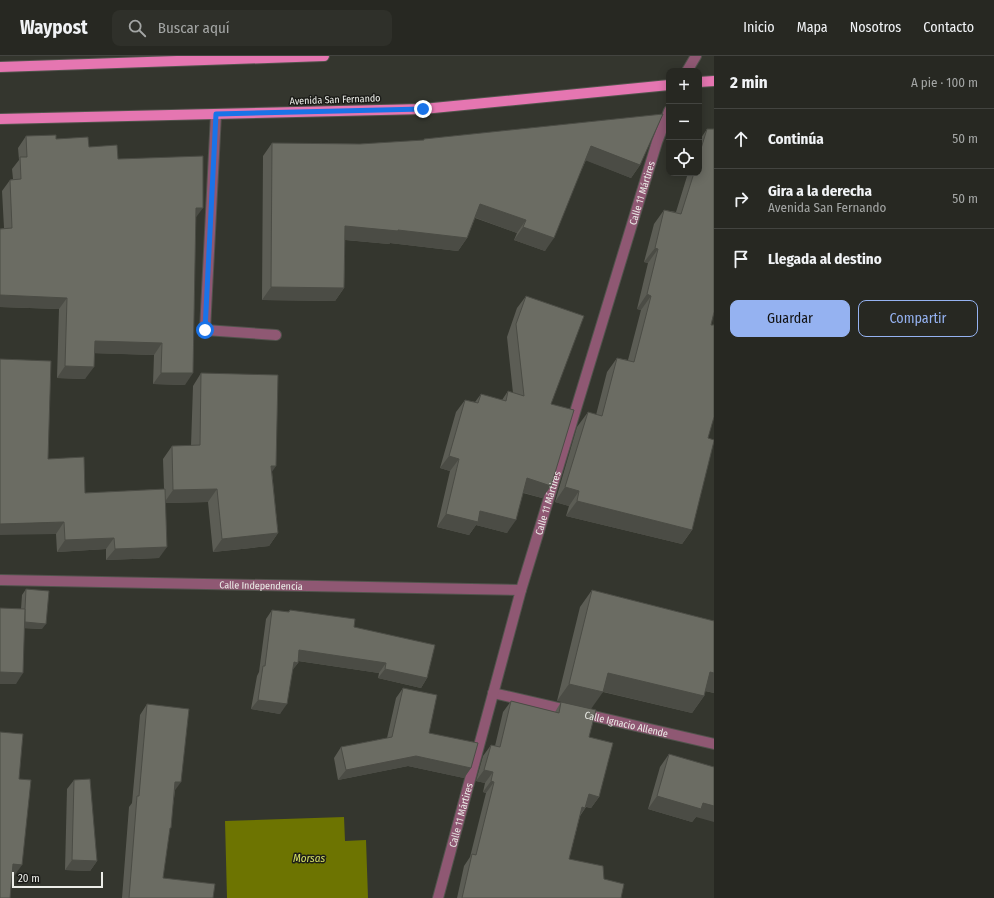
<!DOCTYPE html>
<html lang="es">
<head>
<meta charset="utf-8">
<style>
	body { margin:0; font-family:"Fira Sans Condensed",sans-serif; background:#2f302a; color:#f1f3f6 }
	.controls { position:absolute; right:12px; top:12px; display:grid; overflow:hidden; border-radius:8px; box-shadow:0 2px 10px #0003 }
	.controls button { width:36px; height:36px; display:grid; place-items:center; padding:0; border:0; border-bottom:1px solid #434440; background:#272822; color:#f1f3f6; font:20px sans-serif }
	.scale { position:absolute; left:12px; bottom:10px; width:91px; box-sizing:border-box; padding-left:4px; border:2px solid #ecede8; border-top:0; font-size:11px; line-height:14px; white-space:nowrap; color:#ecede8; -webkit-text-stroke:3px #1c1d19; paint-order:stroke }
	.stop { position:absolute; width:12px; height:12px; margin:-9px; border:3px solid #1a73e8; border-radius:50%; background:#fff }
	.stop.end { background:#1a73e8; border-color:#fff; box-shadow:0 1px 4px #0008 }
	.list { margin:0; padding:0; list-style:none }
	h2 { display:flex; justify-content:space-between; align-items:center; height:52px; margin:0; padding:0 16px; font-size:17px }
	h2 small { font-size:13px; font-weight:400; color:#a4a6a5 }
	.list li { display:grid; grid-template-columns:26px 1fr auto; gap:12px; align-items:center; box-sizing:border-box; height:60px; padding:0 16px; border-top:1px solid #434440 }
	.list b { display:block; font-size:15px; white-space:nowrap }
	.list p { margin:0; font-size:13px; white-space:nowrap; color:#a4a6a5 }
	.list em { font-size:13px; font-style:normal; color:#a4a6a5 }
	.actions { display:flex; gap:8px; padding:12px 16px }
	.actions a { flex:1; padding:9px 0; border:1px solid #95b2f1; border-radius:8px; text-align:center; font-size:14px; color:#95b2f1 }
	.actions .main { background:#95b2f1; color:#111 }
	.icon { flex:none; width:22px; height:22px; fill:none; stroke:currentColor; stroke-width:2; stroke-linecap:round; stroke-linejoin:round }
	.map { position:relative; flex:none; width:714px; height:842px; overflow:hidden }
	header { display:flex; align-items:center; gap:24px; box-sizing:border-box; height:56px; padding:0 20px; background:#272822; border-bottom:1px solid #434440 }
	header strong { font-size:19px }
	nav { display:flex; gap:22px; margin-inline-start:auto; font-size:14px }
	.search { width:280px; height:36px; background:#2f302a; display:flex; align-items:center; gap:10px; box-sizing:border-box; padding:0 14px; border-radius:8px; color:#a4a6a5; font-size:15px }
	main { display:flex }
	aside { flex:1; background:#272822 }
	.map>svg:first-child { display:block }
	.water { fill:#6d7401 }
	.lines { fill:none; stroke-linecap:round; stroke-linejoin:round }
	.minor-casing { stroke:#51534c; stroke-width:12 }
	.major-casing { stroke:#51534c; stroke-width:12 }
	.minor { stroke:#8f5873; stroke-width:10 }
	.major { stroke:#e576b1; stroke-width:10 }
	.wall { fill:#5c5d55 }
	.shaded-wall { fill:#4b4c45 }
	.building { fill:#6b6c63; stroke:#4b4c45 }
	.route { stroke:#1a73e8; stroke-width:5 }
	.labels { text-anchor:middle; stroke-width:3; stroke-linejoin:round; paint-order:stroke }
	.street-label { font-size:10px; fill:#ecede8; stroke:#1c1d19 }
	.water-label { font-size:11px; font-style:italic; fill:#d7e264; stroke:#1c1d19 }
</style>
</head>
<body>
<header>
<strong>Waypost</strong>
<div class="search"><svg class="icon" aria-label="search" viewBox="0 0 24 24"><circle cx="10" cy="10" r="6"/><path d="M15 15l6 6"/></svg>Buscar aquí</div>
<nav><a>Inicio</a><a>Mapa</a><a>Nosotros</a><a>Contacto</a></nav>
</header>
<main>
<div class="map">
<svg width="714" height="842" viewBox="0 0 714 842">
	<rect width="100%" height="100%" fill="#34362e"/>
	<polygon class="water" points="344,761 345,785 366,784 368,842 227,842 225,765"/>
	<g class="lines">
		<defs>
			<g id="minor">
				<polyline points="687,15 696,0"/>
				<polyline points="216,58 205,274 276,279"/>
				<path id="s1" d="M0,524L521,534"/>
				<path id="s2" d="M493,637L714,688"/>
				<path id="s3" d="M438,842L521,534L657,86L669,55"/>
			</g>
			<g id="major">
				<polyline points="0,11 324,0"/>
				<polyline points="699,26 714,25"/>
				<polyline points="0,63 423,53 669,29"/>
			</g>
		</defs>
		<use href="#minor" class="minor-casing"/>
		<use href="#major" class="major-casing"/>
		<use href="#minor" class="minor"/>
		<use href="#major" class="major"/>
	</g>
	<g class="wall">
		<polygon points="707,73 711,269 708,382 692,474 682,488 566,460 569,450 555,446 577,371 588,356 596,359 607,316 617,302 628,304 641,254 637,253 648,207 644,206 654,168 664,154 676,156 688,117 699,117 699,85"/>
		<polygon points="26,80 56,83 89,91 118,103 196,162 185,329 153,328 154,299 94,297 85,323 57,322 59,253 0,251 0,173 4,172 2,135 10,124 13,123 12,113 19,104 18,92"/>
		<polygon points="424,83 640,109 631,122 586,104 545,195 514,184 517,177 475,162 467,182 458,195 390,187 389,188 345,184 344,232 335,245 262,244 263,100 272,87 360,88 424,84"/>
		<polygon points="526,240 551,348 551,430 542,442 523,437 507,477 476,469 469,479 437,471 450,415 440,412 456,356 465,344 475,346 481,338 502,344 508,335 513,337 507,281 517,252"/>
		<polygon points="201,317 272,416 278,477 269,490 213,496 208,446 165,447 159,502 106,504 106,493 57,496 56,478 48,403 85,437 164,433 163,403 172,390 191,390 193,330"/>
		<polygon points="26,533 42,573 24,572 16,628 0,628 0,552 21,553 22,539"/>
		<polygon points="592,534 714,565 714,637 705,635 704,640 692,657 603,636 557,645 580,551"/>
		<polygon points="272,554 288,556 290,554 354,571 427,622 421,632 378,622 379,617 298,605 298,607 293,613 280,658 251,653 257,620 259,616 266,563"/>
		<polygon points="403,632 429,677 471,712 464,722 408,710 338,724 334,702 341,691 387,682 396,642"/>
		<polygon points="511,645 555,656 561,646 589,681 599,741 591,752 586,751 580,760 569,803 604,823 621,842 457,842 464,810 470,801 486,737 483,736 485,727 476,725 483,700 491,689 495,690 503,656"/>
		<polygon points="147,648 175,735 163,822 213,842 122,842 129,751 132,747 140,659"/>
		<polygon points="669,698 696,761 692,766 648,753 660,711"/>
		<polygon points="74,724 97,805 90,815 65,814 67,733"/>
	</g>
	<g class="shaded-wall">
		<polygon points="591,90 640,109 631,122 582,103"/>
		<polygon points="480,148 526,164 517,177 471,160"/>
		<polygon points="196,152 203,152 194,164"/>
		<polygon points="345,170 398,174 467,182 458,195 390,187 389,188 336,183"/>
		<polygon points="523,171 554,182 545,195 514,184"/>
		<polygon points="655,192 658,193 648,207 644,206"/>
		<polygon points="271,231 344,232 335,245 262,244"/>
		<polygon points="647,238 651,240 641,254 637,253"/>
		<polygon points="0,239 67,242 59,253 0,251"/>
		<polygon points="95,285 162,287 154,299 86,297"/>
		<polygon points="65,310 94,311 85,323 57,322"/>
		<polygon points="161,317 193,317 185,329 153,328"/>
		<polygon points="449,400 459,403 450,415 440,412"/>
		<polygon points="271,410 276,410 267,423"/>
		<polygon points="527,422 551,430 542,442 518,435"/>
		<polygon points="565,431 579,435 569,450 555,446"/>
		<polygon points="217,433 208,446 164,447 173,434"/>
		<polygon points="577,445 692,474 682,488 566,460"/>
		<polygon points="480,455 516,464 507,477 476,469 469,479 437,471 446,458"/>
		<polygon points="64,466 56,478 0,479 0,468"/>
		<polygon points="278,477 269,490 213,496 222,483"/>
		<polygon points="114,482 106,493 57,496 65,484"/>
		<polygon points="167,491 159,502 106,504 115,493"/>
		<polygon points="24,566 46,568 42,573 20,572"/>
		<polygon points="299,594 386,607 379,617 292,604"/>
		<polygon points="294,606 298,607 291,616"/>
		<polygon points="385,613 427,622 421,632 378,622"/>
		<polygon points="0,616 23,617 16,628 0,628"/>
		<polygon points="710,616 714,617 714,637 698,633"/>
		<polygon points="608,617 704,640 692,657 596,634"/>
		<polygon points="569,628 603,636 591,653 557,645"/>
		<polygon points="258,644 287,648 280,658 251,653"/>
		<polygon points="416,700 471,712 464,722 408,710 338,724 346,714"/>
		<polygon points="484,714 493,716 485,727 476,725"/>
		<polygon points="491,725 494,726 486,737 483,736"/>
		<polygon points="175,726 181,726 173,737"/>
		<polygon points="589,738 599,741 591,752 581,749"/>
		<polygon points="657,740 703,747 714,750 714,766 696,761 692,766 648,753"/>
		<polygon points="582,751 585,752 577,763"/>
		<polygon points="72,804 97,805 90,815 65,814"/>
		<polygon points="13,808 22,809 14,820 5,819"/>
	</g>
	<g class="building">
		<polygon points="663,58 640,109 591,90 554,182 523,171 526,164 480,148 467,182 398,174 398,175 345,170 344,232 271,231 272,87 360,88 424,84 424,83"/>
		<polygon points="707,73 714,73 714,256 711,269 714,269 714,361 708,382 714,384 714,385 692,474 577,445 579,435 565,431 588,356 602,360 617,302 634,306 651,240 647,238 658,193 655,192 664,154 681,158 694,117 699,117 699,99"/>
		<polygon points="56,79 56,83 88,81 89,91 117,89 118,103 203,100 203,152 196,152 193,317 161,317 162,287 95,285 94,311 65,310 67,242 0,239 0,173 12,172 10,124 21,123 20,101 27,101 26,80"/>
		<polygon points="526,240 584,260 551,348 574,354 551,430 527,422 516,464 480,455 478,466 446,458 459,403 449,400 465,344 478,347 481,338 506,345 508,335 524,340 516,268"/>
		<polygon points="0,303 51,305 48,403 84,401 85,437 165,433 167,491 115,493 114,482 65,484 64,466 0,468"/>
		<polygon points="201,317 278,319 276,410 271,410 278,477 222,483 217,433 173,434 172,390 200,389"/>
		<polygon points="26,533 49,535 46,568 25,566 25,553"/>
		<polygon points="592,534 714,565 714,617 710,616 704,640 608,617 603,636 569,628"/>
		<polygon points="0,552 25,553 23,617 0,616"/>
		<polygon points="272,554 289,556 290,554 355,563 354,571 435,589 427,622 385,613 386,607 299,594 298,607 294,606 287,648 258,644 263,610 265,610"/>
		<polygon points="403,632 437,639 429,677 478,687 471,712 416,700 346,714 341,691 392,681"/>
		<polygon points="511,645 559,657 561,646 596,654 589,681 613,687 599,741 589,738 585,752 582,751 569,803 603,810 604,823 624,828 621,842 462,842 472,798 476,799 494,726 491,725 493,716 484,714 491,689 500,691"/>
		<polygon points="147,648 189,653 181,726 175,726 171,772 170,772 163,822 215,828 213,842 129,842 137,740 139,740"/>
		<polygon points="0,676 23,678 19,723 31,724 22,809 13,808 10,842 0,842"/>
		<polygon points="669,698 714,711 714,750 703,747 701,753 657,740"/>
		<polygon points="90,723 97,805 72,804 74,724"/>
	</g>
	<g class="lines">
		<polyline class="route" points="205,274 216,58 423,53"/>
	</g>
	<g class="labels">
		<g class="street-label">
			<text transform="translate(335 43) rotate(-2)" y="4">Avenida San Fernando</text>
			<text dy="4" stroke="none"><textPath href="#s3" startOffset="734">Calle 11 Mártires</textPath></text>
			<text dy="4" stroke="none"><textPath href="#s3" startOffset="410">Calle 11 Mártires</textPath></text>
			<text dy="4" stroke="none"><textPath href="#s1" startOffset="261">Calle Independencia</textPath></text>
			<text dy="4" stroke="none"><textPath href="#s2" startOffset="137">Calle Ignacio Allende</textPath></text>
			<text dy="4" stroke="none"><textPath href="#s3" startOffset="86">Calle 11 Mártires</textPath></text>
		</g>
		<g class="water-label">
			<text x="309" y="806">Morsas</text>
		</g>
	</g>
</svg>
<div class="controls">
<button>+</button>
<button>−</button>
<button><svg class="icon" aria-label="locate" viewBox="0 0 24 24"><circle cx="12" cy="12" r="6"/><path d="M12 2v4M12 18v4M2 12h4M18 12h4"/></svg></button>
</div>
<div class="scale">20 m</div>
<div class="stop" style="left:205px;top:274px"></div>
<div class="stop end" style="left:423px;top:53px"></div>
</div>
<aside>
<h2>2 min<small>A pie · 100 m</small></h2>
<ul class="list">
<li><svg class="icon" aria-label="ahead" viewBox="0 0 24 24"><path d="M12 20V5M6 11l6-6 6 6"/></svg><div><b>Continúa</b></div><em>50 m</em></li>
<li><svg class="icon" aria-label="right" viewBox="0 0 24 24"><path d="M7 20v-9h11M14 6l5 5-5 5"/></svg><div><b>Gira a la derecha</b><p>Avenida San Fernando</p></div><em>50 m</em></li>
<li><svg class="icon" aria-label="arrive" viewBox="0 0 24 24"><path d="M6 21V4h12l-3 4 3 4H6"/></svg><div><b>Llegada al destino</b></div></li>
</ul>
<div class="actions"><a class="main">Guardar</a><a>Compartir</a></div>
</aside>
</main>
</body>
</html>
